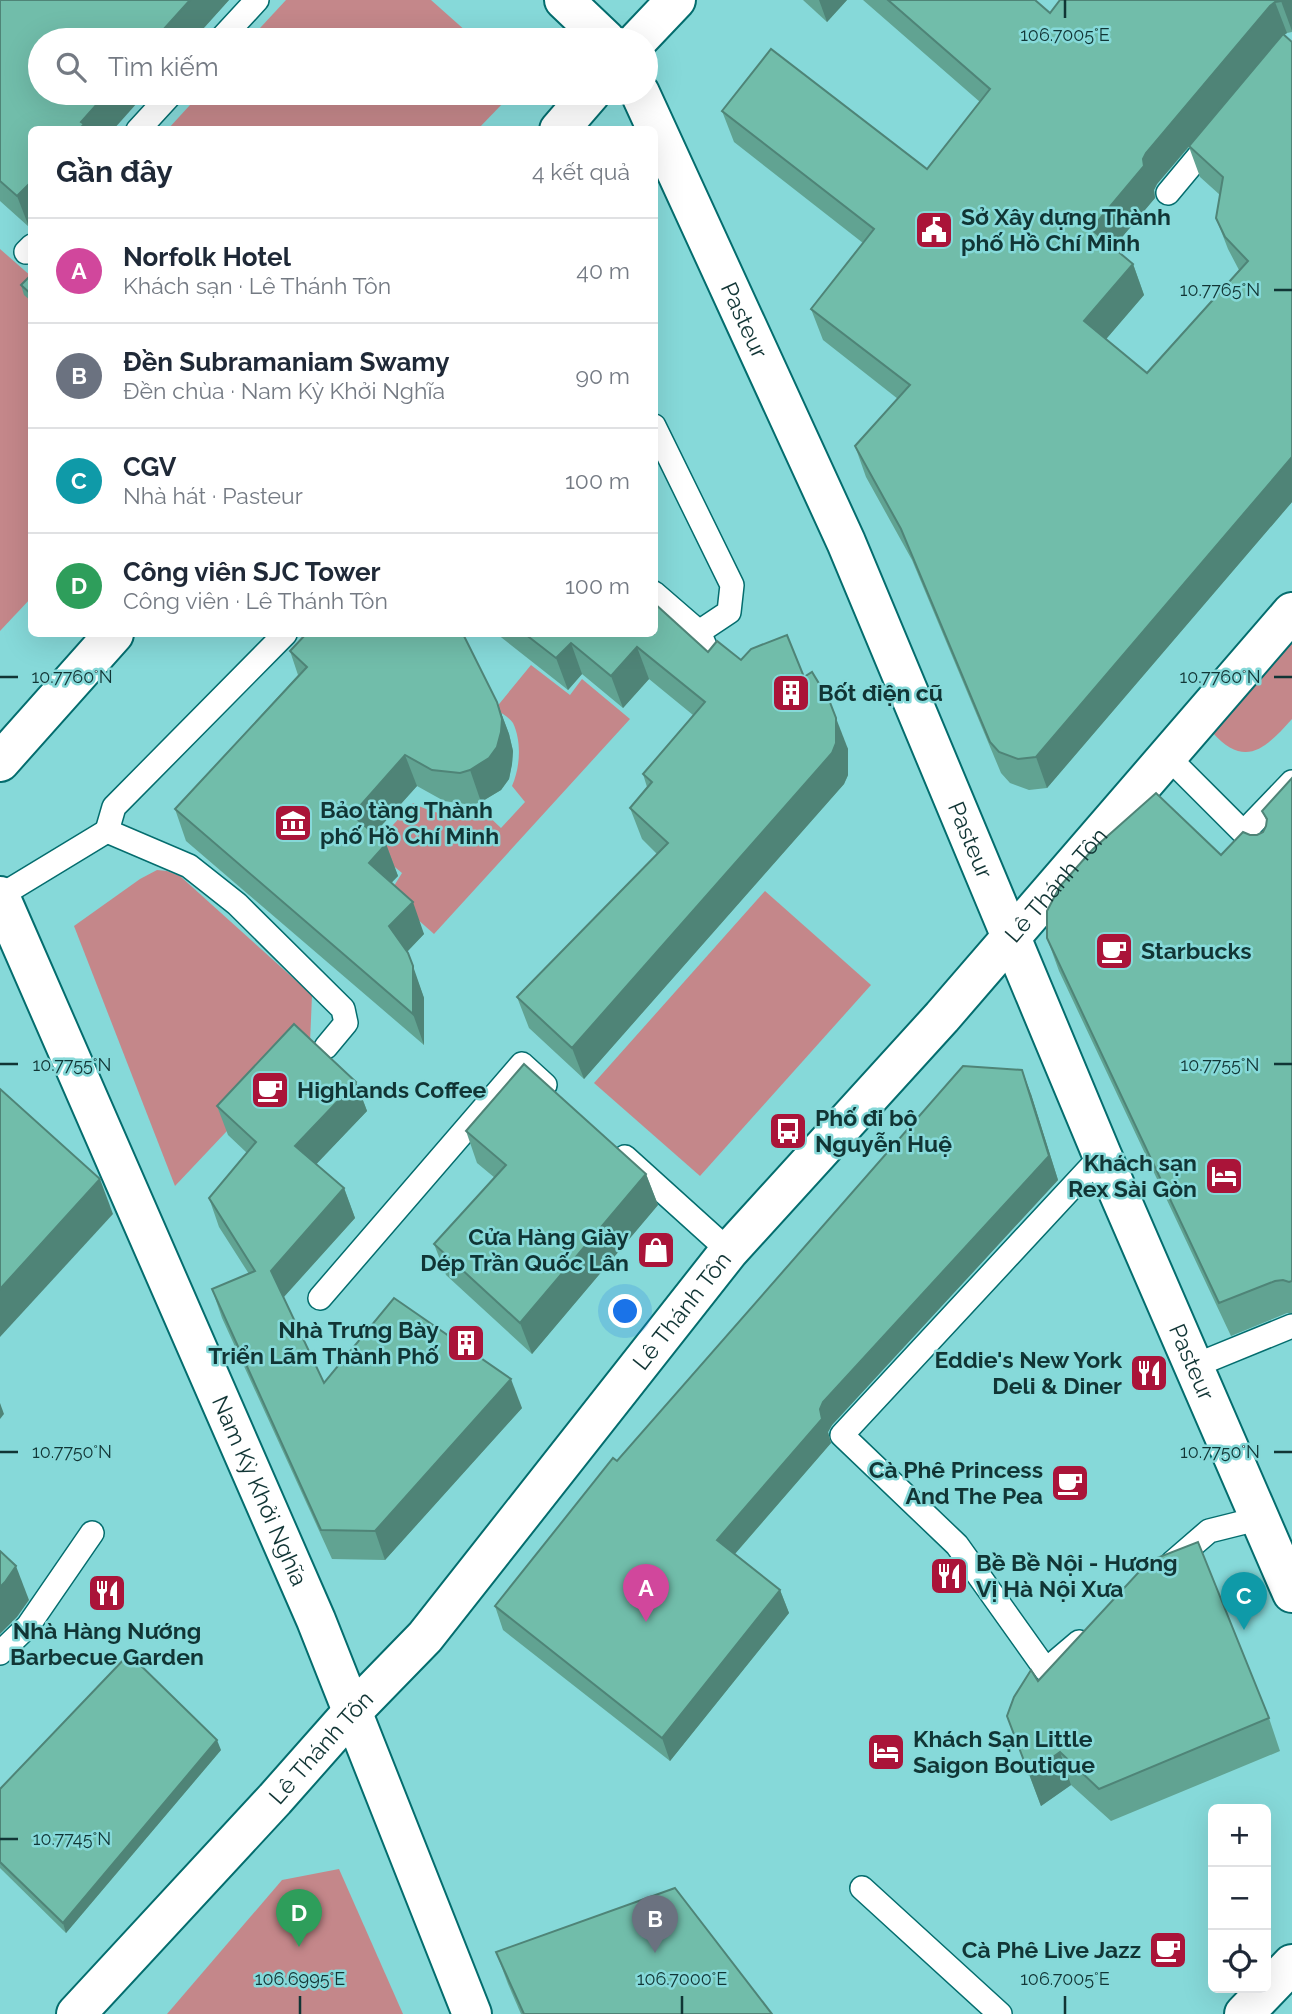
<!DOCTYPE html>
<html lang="vi">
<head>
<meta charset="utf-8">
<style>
	body { margin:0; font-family:Raleway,sans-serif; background:#f6f6f7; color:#1f2937 }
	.controls { position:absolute; right:21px; bottom:21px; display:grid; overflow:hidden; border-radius:10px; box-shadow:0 7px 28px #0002 }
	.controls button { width:63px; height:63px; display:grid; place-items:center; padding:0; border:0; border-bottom:2px solid #e0e1e3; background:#fff; color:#1f2937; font:35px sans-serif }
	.you { position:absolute; left:626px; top:1312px; width:24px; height:24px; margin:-18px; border:5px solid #fff; border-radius:50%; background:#1a73e8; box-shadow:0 0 0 10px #1a73e833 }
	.badge { display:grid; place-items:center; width:46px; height:46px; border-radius:50%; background:#0b8043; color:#fff; font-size:23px; font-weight:700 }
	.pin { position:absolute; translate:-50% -58px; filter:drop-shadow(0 2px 4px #0008) }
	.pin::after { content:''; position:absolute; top:37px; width:24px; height:21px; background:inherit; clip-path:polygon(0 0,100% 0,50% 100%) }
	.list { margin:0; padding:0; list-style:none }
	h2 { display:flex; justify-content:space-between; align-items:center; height:91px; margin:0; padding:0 28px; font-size:30px }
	h2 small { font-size:23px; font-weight:400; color:#747a83 }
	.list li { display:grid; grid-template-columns:46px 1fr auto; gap:21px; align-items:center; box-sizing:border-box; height:105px; padding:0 28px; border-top:2px solid #e0e1e3 }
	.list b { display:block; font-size:26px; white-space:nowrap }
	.list p { margin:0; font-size:23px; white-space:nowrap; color:#747a83 }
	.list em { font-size:23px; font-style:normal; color:#747a83 }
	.icon { flex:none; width:38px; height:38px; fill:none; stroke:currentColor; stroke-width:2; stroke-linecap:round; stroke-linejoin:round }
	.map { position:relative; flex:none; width:1292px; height:2014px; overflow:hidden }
	.search { position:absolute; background:#fff; box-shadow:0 7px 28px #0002; left:28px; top:28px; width:630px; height:77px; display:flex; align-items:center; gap:18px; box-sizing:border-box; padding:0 24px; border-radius:38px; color:#747a83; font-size:26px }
	.panel { position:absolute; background:#fff; box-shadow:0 7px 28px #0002; left:28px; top:126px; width:630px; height:511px; border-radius:10px }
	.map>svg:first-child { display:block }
	.green { fill:#c4878a }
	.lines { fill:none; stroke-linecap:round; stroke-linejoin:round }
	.service-casing { stroke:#046d6e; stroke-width:26 }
	.tertiary-casing { stroke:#046d6e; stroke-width:42 }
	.secondary-casing { stroke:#046d6e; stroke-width:42 }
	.service { stroke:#fff; stroke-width:23 }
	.tertiary { stroke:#fff; stroke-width:38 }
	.secondary { stroke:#fff; stroke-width:38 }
	.wall { fill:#61a392; fill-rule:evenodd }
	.shaded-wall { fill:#4f8477 }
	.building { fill:#71bdaa; stroke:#4f8477; stroke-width:2 }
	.ticks { fill:none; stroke:#113535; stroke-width:2.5 }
	.labels { text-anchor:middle; stroke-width:5; stroke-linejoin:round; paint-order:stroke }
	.poi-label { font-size:23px; font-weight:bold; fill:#113535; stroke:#86d9d9; text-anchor:start }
	.street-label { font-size:23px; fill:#113535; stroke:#86d9d9 }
	.ticks-label { font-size:18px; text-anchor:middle; fill:#113535; stroke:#86d9d9; stroke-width:5; stroke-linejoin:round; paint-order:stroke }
</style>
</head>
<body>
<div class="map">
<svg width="1292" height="2014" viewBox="0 0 1292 2014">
	<rect width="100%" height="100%" fill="#86d9d9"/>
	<g class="green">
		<polygon points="286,0 431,0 476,40 249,40"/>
		<polygon points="201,93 505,93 506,100 478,129 168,129"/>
		<polygon points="0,249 32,277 31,598 0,631"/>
		<path d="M1292,626V719C1265,749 1245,769 1212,732Z"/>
		<path d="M531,665L570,695L582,679L630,719L434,934L389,894L402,873L372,848L413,803C427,811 454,819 471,815C475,814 478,812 482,810L501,828L525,802L512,786C520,768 522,742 513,723C509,717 501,713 495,709Z"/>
		<polygon points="157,870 167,871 180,876 312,995 310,1043 175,1186 74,926 140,879"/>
		<polygon points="765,891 871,985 700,1176 594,1083"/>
		<polygon points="339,1869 403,2014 167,2014 282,1880"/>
	</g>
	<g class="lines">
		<defs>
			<g id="service">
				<polyline points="220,40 257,0"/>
				<polyline points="138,130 172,93"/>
				<polyline points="1168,193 1213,139"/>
				<polyline points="26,252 32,246"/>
				<polyline points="654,426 732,585 729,612 699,632"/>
				<polyline points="654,593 699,632 708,653"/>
				<polyline points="285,634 114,807 107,831 189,866 237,904 343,1009 346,1023 326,1047"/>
				<polyline points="1167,756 1264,853"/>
				<polyline points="1244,832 1292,782"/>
				<polyline points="0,896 107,831"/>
				<polyline points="625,1157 729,1251"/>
				<polyline points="320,1298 522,1064 545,1085"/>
				<polyline points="1194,1366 1292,1326"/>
				<polyline points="1172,1563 1209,1531 1261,1518"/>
				<polyline points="1079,1642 1046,1670 957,1545 842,1435 1102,1155"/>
				<polyline points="0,1653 28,1626 92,1533"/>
				<polyline points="862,1888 1000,2014"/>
			</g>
			<g id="tertiary">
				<polyline points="638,40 676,0"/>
				<polyline points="559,130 591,93"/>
				<polyline points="0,762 114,634"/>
				<path id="s1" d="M76,2014L275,1799L352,1712L425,1637L729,1251L942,1017L1292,612"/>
				<polyline points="1244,2014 1292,1964"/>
			</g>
			<g id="secondary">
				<polyline points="564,0 606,40"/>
				<path id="s2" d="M640,93L846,542L1102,1155L1292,1593"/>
				<path id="s3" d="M0,896L316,1620L472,2014"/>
			</g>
		</defs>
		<use href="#service" class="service-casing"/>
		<use href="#tertiary" class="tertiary-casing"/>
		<use href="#secondary" class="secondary-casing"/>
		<use href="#service" class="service"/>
		<use href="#tertiary" class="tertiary"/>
		<use href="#secondary" class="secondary"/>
	</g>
	<g class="wall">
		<polygon points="0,0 229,0 193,40 32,130 32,224 29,227 0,201"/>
		<polygon points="803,0 847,0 827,22"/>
		<path d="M863,0H1035L1050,13L1292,0V32L1287,33L1284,35L1292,42V502L1047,788L1029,790L1010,783L1001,773L912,560L866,477L855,446L898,399L823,340L811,309L863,243L734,142L722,111L927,169L980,102ZM1189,147L1200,177L1220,195L1216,218L1228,249L1239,270L1147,373L1106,339L1144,295L1133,264L1113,247L1155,198L1154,190L1157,184Z"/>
		<polygon points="32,274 32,302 24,295 21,285"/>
		<polygon points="497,634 654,634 708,652 804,677 848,749 848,775 844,784 584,1079 529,1028 517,997 657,854 642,839 630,808 647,787 643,774 693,715 649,679 623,708 582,674 568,690"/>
		<polygon points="290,651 497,702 509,734 513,751 512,764 509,779 501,790 481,802 472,805 444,801 417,786 374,834 386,844 398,876 391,882 424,934 407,952 424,998 424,1045 186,841 175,809 298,675"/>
		<polygon points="1292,778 1292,1313 1287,1313 1231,1336 1059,971 1047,938 1221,855 1250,835 1257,835 1263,832 1266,826 1267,822 1262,811"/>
		<polygon points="356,1082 367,1111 316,1164 344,1188 355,1218 283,1298 324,1383 522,1408 385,1560 332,1559 222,1318 212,1289 249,1274 219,1227 209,1198 247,1153 228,1135 217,1106"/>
		<polygon points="1031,1094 1058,1180 832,1425 828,1432 831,1443 735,1554 780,1590 789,1613 670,1761 503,1630 495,1606 617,1461"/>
		<polygon points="466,1131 646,1174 658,1205 532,1354 446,1275 434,1244 495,1178 477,1163"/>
		<polygon points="1038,1681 1269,1718 1280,1751 1111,1821 1071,1785 1041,1806 1007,1716"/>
		<polygon points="221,1750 66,1933 0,1868 0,1789"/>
		<polygon points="496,1952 772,2014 521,2014 508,1984"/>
	</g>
	<g class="shaded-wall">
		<polygon points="190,0 229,0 193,40 154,40"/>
		<polygon points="819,0 847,0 827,22"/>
		<polygon points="1282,0 1292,0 1292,31 1281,1"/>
		<polygon points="1275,2 1287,33 1281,37 1157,184 1154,190 1155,198 1103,260 1091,229 1143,159 1146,153 1270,6"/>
		<polygon points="107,93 146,93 113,130 79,130 81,122"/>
		<polygon points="32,181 32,224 29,227 17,196"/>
		<polygon points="1133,264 1144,295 1095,352 1084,321"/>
		<polygon points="1292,457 1292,502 1047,788 1036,757"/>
		<polygon points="571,643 582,674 568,690 556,658"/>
		<polygon points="637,647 649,679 623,708 611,676"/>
		<polygon points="497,702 509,734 513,751 512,764 509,779 501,790 481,802 470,770"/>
		<polygon points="836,718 848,749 848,775 844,784 584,1079 572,1048"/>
		<polygon points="405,755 417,786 363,846 352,815"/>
		<polygon points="386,844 398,876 381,894 369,863"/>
		<polygon points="413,902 424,934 401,958 389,926"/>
		<polygon points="413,966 424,998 424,1045 413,1014"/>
		<polygon points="1022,1070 1031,1094 1058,1180 832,1425 828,1432 831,1443 726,1564 717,1540 823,1402"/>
		<polygon points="356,1082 367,1111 306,1175 295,1146"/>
		<polygon points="646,1174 658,1205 532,1354 520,1323"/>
		<polygon points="100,1179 113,1214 0,1337 0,1289"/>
		<polygon points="344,1188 355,1218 281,1300 271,1271"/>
		<polygon points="511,1379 522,1408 385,1560 375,1531"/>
		<polygon points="0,1403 4,1414 0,1419"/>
		<polygon points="16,1566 29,1600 17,1617 0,1634 0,1587"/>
		<polygon points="780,1590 789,1613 670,1761 662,1738"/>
		<polygon points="217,1740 221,1750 66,1933 63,1923"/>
		<polygon points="1060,1752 1071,1785 1041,1806 1029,1774"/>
	</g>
	<g class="building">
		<polygon points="0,0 190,0 154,40 40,40 40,93 107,93 81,122 84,124 79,130 32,130 32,181 17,196 0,181"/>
		<polygon points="888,0 1035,0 1050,13 1060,0 1282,0 1281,1 1275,2 1270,6 1146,153 1143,159 1144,166 1091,229 1133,264 1084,321 1147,373 1248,261 1225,237 1216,218 1223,177 1189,146 1283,34 1292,42 1292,457 1036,757 1018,759 999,752 990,742 901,529 855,446 910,385 811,309 874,229 722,111 771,49 927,169 990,89"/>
		<polygon points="32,274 32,295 21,285"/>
		<polygon points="654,603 708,652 717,641 741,660 751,649 787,635 804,677 812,672 829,700 836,718 836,743 832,753 572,1048 517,997 668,843 630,808 652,782 643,774 705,702 637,647 611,676 571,643 556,658 525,634 654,634"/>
		<polygon points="306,634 463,634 497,702 502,719 501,732 497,747 489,758 470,770 460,773 432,770 405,755 352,815 386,844 369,863 413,902 389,926 408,953 413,966 413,1014 175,809 307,667 290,651"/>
		<polygon points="1292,778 1292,1281 1289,1282 1283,1280 1275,1281 1219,1303 1047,938 1047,911 1060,886 1093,849 1156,793 1221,855 1243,832 1250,835 1257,835 1263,832 1266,826 1267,819 1262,811"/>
		<polygon points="294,1024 356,1082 295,1146 344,1188 271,1271 324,1383 394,1298 511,1379 375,1531 321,1530 212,1289 255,1271 209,1198 256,1142 217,1106"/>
		<polygon points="524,1064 646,1174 520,1323 434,1244 506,1165 466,1131"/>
		<polygon points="963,1066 1022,1070 1049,1156 823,1402 820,1409 822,1419 717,1540 780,1590 662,1738 495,1606 613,1458 617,1461"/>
		<polygon points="0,1089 100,1179 0,1289"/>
		<polygon points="1198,1542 1269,1718 1099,1789 1060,1752 1029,1774 1007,1716 1014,1697 1031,1670 1038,1681 1149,1561"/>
		<polygon points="0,1551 16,1566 5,1582 0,1587"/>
		<polygon points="129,1654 217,1740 63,1923 0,1862 0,1789"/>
		<polygon points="675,1888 772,2014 524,2014 496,1952"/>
	</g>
	<path class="ticks" d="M1065,0V18M1274,290H1292M0,677H18M1274,677H1292M0,1064H18M1274,1064H1292M0,1452H18M1274,1452H1292M0,1839H18M300,1996V2014M682,1996V2014M1065,1996V2014"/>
	<defs>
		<symbol id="civic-square" viewBox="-11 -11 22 22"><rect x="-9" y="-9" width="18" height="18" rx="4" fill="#aa1439" stroke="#86d9d9"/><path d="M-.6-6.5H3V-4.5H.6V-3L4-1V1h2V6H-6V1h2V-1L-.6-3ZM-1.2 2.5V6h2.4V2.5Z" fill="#fff"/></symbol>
		<symbol id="building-square" viewBox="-11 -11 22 22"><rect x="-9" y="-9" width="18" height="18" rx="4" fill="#aa1439" stroke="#86d9d9"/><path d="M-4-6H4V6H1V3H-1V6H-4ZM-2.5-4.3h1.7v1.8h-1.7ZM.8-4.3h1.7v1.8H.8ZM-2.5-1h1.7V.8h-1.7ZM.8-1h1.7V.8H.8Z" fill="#fff"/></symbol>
		<symbol id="museum-square" viewBox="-11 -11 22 22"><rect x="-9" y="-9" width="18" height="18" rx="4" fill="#aa1439" stroke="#86d9d9"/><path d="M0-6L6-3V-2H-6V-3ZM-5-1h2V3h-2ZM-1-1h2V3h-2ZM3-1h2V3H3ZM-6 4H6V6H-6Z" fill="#fff"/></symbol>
		<symbol id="cafe-square" viewBox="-11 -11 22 22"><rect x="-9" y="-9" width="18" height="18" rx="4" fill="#aa1439" stroke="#86d9d9"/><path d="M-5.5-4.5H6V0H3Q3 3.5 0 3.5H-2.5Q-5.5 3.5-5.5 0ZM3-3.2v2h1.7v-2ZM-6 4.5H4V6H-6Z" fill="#fff"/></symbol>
		<symbol id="bus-square" viewBox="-11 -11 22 22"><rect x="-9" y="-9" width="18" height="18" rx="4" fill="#aa1439" stroke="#86d9d9"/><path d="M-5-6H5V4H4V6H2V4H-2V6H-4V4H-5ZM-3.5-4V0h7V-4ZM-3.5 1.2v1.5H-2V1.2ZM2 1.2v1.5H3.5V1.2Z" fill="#fff"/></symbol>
		<symbol id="hotel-square" viewBox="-11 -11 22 22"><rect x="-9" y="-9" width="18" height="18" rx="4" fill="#aa1439" stroke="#86d9d9"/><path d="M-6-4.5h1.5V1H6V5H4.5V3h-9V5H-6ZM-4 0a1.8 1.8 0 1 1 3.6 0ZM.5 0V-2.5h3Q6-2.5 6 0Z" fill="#fff"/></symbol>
		<symbol id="shop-square" viewBox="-11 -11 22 22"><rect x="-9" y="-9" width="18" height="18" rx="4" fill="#aa1439" stroke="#86d9d9"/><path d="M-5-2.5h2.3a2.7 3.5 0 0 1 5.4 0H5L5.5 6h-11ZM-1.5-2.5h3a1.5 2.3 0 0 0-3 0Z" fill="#fff"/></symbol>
		<symbol id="restaurant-square" viewBox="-11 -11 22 22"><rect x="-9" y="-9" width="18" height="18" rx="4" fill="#aa1439" stroke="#86d9d9"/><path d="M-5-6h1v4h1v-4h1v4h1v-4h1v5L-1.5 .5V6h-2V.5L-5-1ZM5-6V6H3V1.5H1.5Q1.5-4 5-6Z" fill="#fff"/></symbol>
	</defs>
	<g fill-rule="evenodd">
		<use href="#civic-square" x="912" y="208" width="44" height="44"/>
		<use href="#building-square" x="769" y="671" width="44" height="44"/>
		<use href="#museum-square" x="271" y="801" width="44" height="44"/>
		<use href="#cafe-square" x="1092" y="929" width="44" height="44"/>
		<use href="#cafe-square" x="248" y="1068" width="44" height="44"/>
		<use href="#bus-square" x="766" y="1109" width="44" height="44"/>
		<use href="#hotel-square" x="1202" y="1154" width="44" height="44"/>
		<use href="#shop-square" x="634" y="1228" width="44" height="44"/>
		<use href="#building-square" x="444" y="1321" width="44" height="44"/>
		<use href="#restaurant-square" x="1127" y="1351" width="44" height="44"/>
		<use href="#cafe-square" x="1048" y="1461" width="44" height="44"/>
		<use href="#restaurant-square" x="927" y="1554" width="44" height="44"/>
		<use href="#restaurant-square" x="85" y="1571" width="44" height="44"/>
		<use href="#hotel-square" x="864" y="1730" width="44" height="44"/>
		<use href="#cafe-square" x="1146" y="1928" width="44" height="44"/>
	</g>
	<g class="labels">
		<g class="poi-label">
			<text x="961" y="225">Sở Xây dựng Thành<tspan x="961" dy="26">phố Hồ Chí Minh</tspan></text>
			<text x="818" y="701">Bốt điện cũ</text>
			<text x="320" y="818">Bảo tàng Thành<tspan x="320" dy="26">phố Hồ Chí Minh</tspan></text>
			<text x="1141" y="959">Starbucks</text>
			<text x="297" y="1098">Highlands Coffee</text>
			<text x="815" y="1126">Phố đi bộ<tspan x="815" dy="26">Nguyễn Huệ</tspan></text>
			<text x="1197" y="1171" text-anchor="end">Khách sạn<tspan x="1197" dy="26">Rex Sài Gòn</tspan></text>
			<text x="629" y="1245" text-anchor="end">Cửa Hàng Giày<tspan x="629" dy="26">Dép Trần Quốc Lân</tspan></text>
			<text x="439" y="1338" text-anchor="end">Nhà Trưng Bày<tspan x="439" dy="26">Triển Lãm Thành Phố</tspan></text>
			<text x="1122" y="1368" text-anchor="end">Eddie's New York<tspan x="1122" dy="26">Deli &amp; Diner</tspan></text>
			<text x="1043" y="1478" text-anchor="end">Cà Phê Princess<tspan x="1043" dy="26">And The Pea</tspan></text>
			<text x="976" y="1571">Bề Bề Nội - Hương<tspan x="976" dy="26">Vị Hà Nội Xưa</tspan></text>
			<text x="107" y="1639" text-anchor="middle">Nhà Hàng Nướng<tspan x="107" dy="26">Barbecue Garden</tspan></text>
			<text x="913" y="1747">Khách Sạn Little<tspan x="913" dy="26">Saigon Boutique</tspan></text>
			<text x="1141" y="1958" text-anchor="end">Cà Phê Live Jazz</text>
		</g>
		<g class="street-label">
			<text dy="8" stroke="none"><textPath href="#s2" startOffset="250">Pasteur</textPath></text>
			<text dy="8" stroke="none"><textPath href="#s2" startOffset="817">Pasteur</textPath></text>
			<text dy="8" stroke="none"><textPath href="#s1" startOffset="1496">Lê Thánh Tôn</textPath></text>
			<text dy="8" stroke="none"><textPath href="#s1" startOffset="929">Lê Thánh Tôn</textPath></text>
			<text dy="8" stroke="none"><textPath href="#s2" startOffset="1384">Pasteur</textPath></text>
			<text dy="8" stroke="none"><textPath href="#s3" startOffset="649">Nam Kỳ Khởi Nghĩa</textPath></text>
			<text dy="8" stroke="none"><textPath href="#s1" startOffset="362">Lê Thánh Tôn</textPath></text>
		</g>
	</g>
	<g class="ticks-label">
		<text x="1065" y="41">106.7005°E</text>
		<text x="1220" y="296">10.7765°N</text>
		<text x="72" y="683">10.7760°N</text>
		<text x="1220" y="683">10.7760°N</text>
		<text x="72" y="1071">10.7755°N</text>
		<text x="1220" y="1071">10.7755°N</text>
		<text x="72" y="1458">10.7750°N</text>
		<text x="1220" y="1458">10.7750°N</text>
		<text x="72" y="1845">10.7745°N</text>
		<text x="300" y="1985">106.6995°E</text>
		<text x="682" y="1985">106.7000°E</text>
		<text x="1065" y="1985">106.7005°E</text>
	</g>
</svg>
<div class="controls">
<button>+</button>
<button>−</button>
<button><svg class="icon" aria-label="locate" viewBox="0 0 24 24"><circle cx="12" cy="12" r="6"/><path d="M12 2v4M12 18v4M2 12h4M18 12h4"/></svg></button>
</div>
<div class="you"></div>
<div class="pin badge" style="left:646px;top:1622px;background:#d1479c">A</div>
<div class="pin badge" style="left:655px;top:1953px;background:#6b7280">B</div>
<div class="pin badge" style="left:1244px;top:1630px;background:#0f9aa8">C</div>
<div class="pin badge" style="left:299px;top:1947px;background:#2e9e5b">D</div>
<div class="search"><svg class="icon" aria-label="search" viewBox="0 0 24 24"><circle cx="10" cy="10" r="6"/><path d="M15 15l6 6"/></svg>Tìm kiếm</div>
<section class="panel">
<h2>Gần đây<small>4 kết quả</small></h2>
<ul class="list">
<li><span class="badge" style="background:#d1479c">A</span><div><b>Norfolk Hotel</b><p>Khách sạn · Lê Thánh Tôn</p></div><em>40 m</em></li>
<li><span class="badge" style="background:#6b7280">B</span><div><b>Đền Subramaniam Swamy</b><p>Đền chùa · Nam Kỳ Khởi Nghĩa</p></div><em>90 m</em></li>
<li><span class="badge" style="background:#0f9aa8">C</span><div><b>CGV</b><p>Nhà hát · Pasteur</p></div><em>100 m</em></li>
<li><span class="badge" style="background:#2e9e5b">D</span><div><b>Công viên SJC Tower</b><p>Công viên · Lê Thánh Tôn</p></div><em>100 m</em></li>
</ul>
</section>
</div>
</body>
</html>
